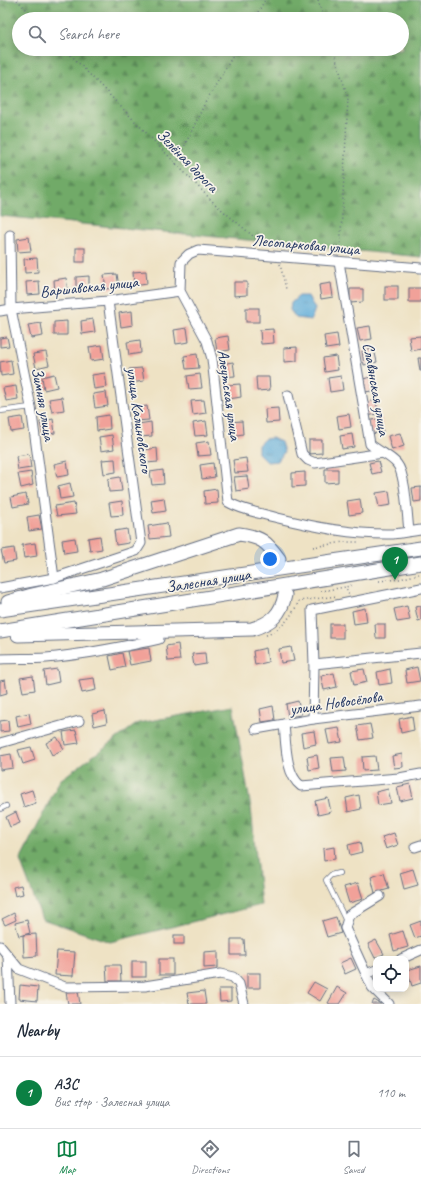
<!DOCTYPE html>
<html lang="en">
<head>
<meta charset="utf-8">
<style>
	body { margin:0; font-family:Caveat,sans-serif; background:#f2f2f3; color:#1f2937 }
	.controls { position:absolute; right:12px; bottom:12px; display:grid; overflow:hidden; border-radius:8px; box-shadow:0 2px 10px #0003 }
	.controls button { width:36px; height:36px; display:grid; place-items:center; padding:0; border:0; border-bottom:1px solid #e0e1e3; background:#fff; color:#1f2937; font:20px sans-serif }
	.you { position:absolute; left:270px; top:559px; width:14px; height:14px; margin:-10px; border:3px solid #fff; border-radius:50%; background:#1a73e8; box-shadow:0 0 0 6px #1a73e833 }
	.badge { display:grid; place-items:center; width:26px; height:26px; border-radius:50%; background:#0b8043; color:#fff; font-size:13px; font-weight:700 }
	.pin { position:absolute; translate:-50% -33px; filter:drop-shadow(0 1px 2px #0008) }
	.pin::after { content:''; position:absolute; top:21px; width:14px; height:12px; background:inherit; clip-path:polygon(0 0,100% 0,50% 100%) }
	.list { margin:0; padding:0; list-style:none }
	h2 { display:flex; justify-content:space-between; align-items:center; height:52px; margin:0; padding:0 16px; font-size:17px }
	h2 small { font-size:13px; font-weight:400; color:#747a83 }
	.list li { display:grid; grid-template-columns:26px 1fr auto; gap:12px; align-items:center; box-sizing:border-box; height:72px; padding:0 16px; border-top:1px solid #e0e1e3 }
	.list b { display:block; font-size:15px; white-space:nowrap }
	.list p { margin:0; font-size:13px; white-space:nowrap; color:#747a83 }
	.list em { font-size:13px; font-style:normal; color:#747a83 }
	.icon { flex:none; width:22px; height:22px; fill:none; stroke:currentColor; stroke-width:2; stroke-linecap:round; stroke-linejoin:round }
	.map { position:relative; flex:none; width:421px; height:1004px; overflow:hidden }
	.search { position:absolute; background:#fff; box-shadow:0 2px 10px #0003; left:12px; right:12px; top:12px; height:44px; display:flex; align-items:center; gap:10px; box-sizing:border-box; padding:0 14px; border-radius:22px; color:#747a83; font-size:15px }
	.sheet { height:124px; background:#fff }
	nav { display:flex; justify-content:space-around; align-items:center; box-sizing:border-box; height:56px; border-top:1px solid #e0e1e3; background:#fff; font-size:11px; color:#747a83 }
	nav a { display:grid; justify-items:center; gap:2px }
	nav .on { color:#0b8043 }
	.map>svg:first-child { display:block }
	.forest { fill:url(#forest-firs); stroke:#466c63; fill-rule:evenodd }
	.water { fill:url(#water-ripples); stroke:#3e6e9c }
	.building { fill:#f1a199 }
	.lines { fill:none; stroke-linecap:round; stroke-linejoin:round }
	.lane-casing { stroke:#656e82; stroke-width:6 }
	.street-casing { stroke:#656e82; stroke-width:11 }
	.primary-casing { stroke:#656e82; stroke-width:15 }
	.path { stroke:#656e82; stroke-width:1.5; stroke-dasharray:1 3; stroke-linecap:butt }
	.lane { stroke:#fff; stroke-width:4.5 }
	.street { stroke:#fff; stroke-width:9 }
	.primary { stroke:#fff; stroke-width:13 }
	.labels { text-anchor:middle; stroke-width:3.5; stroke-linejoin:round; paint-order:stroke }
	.street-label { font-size:16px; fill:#1b2f5e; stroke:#f7f3e8 }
</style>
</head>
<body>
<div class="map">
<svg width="421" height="1004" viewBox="0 0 421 1004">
	<defs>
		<pattern id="forest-firs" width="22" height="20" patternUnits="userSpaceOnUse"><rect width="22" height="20" fill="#71aa68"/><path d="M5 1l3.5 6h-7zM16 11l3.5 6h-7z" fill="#5c8b59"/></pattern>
		<pattern id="water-ripples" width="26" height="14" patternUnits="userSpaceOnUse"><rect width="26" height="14" fill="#61adda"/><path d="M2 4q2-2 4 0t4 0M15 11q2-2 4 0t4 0" fill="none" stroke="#4f8db4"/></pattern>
	</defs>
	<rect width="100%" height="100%" fill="#f7f3e8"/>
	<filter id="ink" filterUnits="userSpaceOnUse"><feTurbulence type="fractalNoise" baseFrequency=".025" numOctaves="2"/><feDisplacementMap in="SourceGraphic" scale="8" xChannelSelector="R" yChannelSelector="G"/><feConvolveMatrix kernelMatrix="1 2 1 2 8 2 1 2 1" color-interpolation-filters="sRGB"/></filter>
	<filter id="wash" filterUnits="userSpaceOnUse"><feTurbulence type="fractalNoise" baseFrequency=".012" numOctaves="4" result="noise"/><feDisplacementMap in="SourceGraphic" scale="16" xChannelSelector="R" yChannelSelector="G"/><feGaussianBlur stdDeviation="0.9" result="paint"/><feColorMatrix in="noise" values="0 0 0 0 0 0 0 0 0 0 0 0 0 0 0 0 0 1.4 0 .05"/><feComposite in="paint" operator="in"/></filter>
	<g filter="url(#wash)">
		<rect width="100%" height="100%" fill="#eee2c4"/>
		<g class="forest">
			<path d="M0,0H421V257L0,216ZM19,19H402V49H19Z"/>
			<polygon points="233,706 251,808 261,905 110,942 42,919 20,860 60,780 138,723"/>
		</g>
		<g class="water">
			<polygon points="299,296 308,296 315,309 311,320 296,318 290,310 291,303"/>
			<polygon points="272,438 281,442 284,452 278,461 267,462 258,453 258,445 264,439"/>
		</g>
		<g id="blocks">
			<g class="building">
				<polygon points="29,237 31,251 18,252 17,239"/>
				<rect x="76" y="248" width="9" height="14"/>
				<polygon points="37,258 38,272 25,273 24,259"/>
				<polygon points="146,271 147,284 134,286 133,272"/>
				<polygon points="117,274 119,287 106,289 104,275"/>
				<polygon points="89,276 89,290 76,290 76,277"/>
				<polygon points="66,278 68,292 55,293 54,280"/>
				<polygon points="39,281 40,294 27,295 26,282"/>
				<polygon points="234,282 247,282 247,295 234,296"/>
				<polygon points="331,283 333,297 321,299 319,285"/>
				<rect x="385" y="286" width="13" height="14"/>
				<rect x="409" y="288" width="12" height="14"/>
				<polygon points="350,289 363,289 363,302 350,303"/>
				<rect x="246" y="308" width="13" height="14"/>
				<polygon points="132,311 133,325 121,327 119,313"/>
				<polygon points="93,319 95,332 82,334 81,321"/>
				<polygon points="67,321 67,335 54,335 54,322"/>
				<polygon points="41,323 43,336 31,338 28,325"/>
				<polygon points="370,326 372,339 360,341 357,328"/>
				<polygon points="187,328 189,342 176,344 174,330"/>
				<polygon points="273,329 274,343 261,344 260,330"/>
				<polygon points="337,334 339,347 326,349 324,336"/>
				<polygon points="228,336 230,350 217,352 215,338"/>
				<polygon points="421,336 421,349 411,351 409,337"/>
				<polygon points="7,337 9,346 0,347 0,338"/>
				<polygon points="140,340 141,353 129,355 127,342"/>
				<polygon points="102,345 104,359 91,361 89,347"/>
				<polygon points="297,347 297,361 284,362 284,348"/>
				<polygon points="374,349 377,362 364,365 362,351"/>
				<polygon points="46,352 49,365 36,368 33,354"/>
				<polygon points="197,354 199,368 186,369 184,356"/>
				<polygon points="336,356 338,370 325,372 323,358"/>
				<polygon points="418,358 421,358 421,371 420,371"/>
				<polygon points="11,360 13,374 1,376 0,362"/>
				<polygon points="233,362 235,376 222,377 220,364"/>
				<polygon points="142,368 144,381 131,383 129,369"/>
				<polygon points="105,373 107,387 94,389 92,375"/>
				<polygon points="54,374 57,387 44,390 42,377"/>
				<polygon points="200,374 202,388 189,389 187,376"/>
				<polygon points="341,376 343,390 330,392 328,378"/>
				<polygon points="375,376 378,390 365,392 363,379"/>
				<polygon points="256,377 269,377 270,390 257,391"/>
				<polygon points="240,384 241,397 229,399 227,385"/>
				<polygon points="16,386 18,399 6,401 3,388"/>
				<polygon points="106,392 108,406 95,408 93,394"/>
				<polygon points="62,397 64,410 52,412 49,399"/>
				<polygon points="204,400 206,413 193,415 191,401"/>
				<polygon points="376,400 378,414 366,416 363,403"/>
				<polygon points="147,406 149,420 136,421 135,408"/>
				<polygon points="278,408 279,422 266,423 265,409"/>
				<polygon points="349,414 351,427 339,429 337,416"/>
				<polygon points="109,415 110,429 97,431 96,417"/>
				<polygon points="22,417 24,430 11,432 9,419"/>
				<polygon points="381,418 383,432 371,434 368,421"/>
				<polygon points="53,419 55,433 43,435 40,422"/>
				<polygon points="206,421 208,435 195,436 193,423"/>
				<polygon points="242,421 243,434 231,436 229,422"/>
				<polygon points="151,422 152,436 140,437 138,424"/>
				<polygon points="400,433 404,446 392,450 388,436"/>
				<polygon points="352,434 354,447 342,449 340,436"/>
				<polygon points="112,435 114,449 101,451 99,437"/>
				<polygon points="309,440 322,440 322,453 309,454"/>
				<polygon points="209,441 211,455 198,456 196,443"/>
				<polygon points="157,448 158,462 146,463 144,450"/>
				<polygon points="29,454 31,468 18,470 16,456"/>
				<polygon points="246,458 248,472 235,473 233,460"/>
				<polygon points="115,459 116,472 104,474 102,460"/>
				<polygon points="67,461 69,475 57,477 54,464"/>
				<polygon points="378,461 381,472 372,474 369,463"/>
				<polygon points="213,463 215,477 202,479 200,465"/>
				<polygon points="325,469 338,469 338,482 325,483"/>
				<polygon points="163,470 164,484 152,485 150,472"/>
				<polygon points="31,472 33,485 21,488 18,474"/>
				<polygon points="305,472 305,486 292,487 292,473"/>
				<polygon points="247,476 249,489 236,491 234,477"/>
				<polygon points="120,477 122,491 109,492 108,479"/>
				<polygon points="70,483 73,497 60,499 58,486"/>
				<polygon points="421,487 421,501 414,502 412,488"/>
				<polygon points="217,489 218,503 205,504 204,491"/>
				<polygon points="389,491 391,505 379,507 376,493"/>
				<polygon points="26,494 28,504 13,507 11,497"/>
				<polygon points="164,498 166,511 153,513 151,500"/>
				<polygon points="360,499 362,513 349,515 347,501"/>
				<polygon points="122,501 123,515 111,516 109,503"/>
				<polygon points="74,503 76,514 57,516 55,506"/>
				<polygon points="39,515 42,529 29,531 27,517"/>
				<polygon points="167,523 169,537 150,539 148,526"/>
				<polygon points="127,529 129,543 116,545 114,531"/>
				<polygon points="100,536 102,549 90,551 88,538"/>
				<polygon points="75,538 77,551 64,553 62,540"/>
				<polygon points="35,543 37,556 24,558 22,545"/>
				<polygon points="14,548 16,561 4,563 1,550"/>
				<polygon points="407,606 410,620 397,622 394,609"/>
				<polygon points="421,606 421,620 418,621 415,607"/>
				<polygon points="365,608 367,622 354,624 352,611"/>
				<rect x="330" y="624" width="13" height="14"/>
				<polygon points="375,624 385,624 385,638 376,638"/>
				<polygon points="178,644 180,660 168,661 166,646"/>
				<polygon points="291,647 294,661 281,663 279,649"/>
				<polygon points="149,648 151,661 130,665 127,651"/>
				<polygon points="266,648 268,662 255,665 253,651"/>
				<polygon points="122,653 125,667 112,670 109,656"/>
				<polygon points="205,653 206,664 194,666 192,654"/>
				<polygon points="417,667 420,681 407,683 405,670"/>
				<polygon points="57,669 59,682 46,685 44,671"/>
				<polygon points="364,669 367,682 354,685 351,671"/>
				<polygon points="390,669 392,683 379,685 377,672"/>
				<polygon points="334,673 337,687 324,690 321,676"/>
				<polygon points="33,676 35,690 23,692 20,678"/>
				<polygon points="94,678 96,690 82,693 79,680"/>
				<polygon points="5,680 7,693 0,695 0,681"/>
				<polygon points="298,701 301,715 288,717 286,704"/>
				<polygon points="273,706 275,720 262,722 260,709"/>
				<polygon points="105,711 107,723 94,726 92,714"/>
				<polygon points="29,713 31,724 18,727 16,716"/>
				<polygon points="412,716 414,730 401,733 399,719"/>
				<polygon points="8,720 9,731 0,732 0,721"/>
				<polygon points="370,724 373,738 360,740 357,726"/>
				<polygon points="339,728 342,742 329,744 326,730"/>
				<polygon points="76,730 79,743 65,745 63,732"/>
				<polygon points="314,731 316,744 303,747 301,733"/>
				<polygon points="57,737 64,749 52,755 46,743"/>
				<polygon points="31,747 35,760 23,764 18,750"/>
				<polygon points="11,754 13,768 0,770 0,756"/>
				<polygon points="402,754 403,767 394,768 392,756"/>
				<polygon points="317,755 319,768 309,770 307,757"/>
				<polygon points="375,756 377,770 363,771 362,757"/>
				<polygon points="344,757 346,771 333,772 331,758"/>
				<polygon points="410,784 413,798 400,801 397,787"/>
				<polygon points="388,789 391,803 378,805 376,792"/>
				<polygon points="32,790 36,803 24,807 20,794"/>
				<polygon points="359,795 361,809 348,812 346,798"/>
				<polygon points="328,798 331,812 318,815 315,801"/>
				<polygon points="16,812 20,823 10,827 6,817"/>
				<polygon points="394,833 398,845 386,849 382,837"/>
				<polygon points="360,842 362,852 350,855 348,845"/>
				<polygon points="334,847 335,859 324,861 323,849"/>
				<polygon points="413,869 418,885 404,889 400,873"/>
				<polygon points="384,873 389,889 375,893 371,877"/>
				<polygon points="358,883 363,899 349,903 344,887"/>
				<polygon points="21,885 23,894 15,896 13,887"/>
				<polygon points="14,913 16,920 5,925 2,919"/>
				<polygon points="336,917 341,933 327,937 322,921"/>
				<polygon points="27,920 30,933 23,935 36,934 37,956 24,957 23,935 19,936 15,923"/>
				<polygon points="421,921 421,936 415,938 410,925"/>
				<polygon points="403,931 408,947 394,951 390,935"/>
				<rect x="174" y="935" width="10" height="9"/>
				<polygon points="231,939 244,939 245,955 231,955"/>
				<polygon points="376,940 384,954 375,958 368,944"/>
				<polygon points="57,951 75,952 73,976 55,975"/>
				<polygon points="218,951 218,967 204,968 204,952"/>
				<polygon points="351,958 356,969 345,974 340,963"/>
				<rect x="159" y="959" width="14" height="16"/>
				<rect x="132" y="961" width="14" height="16"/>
				<polygon points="106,965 120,965 121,981 107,981"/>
				<polygon points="421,966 421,983 412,986 407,970"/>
				<rect x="247" y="973" width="13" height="15"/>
				<polygon points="314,982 327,989 320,1001 307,993"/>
				<polygon points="20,985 38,987 37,1001 19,999"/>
				<polygon points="337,987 347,993 340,1004 330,1004 328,1003"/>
				<polygon points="219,989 231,989 231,1001 220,1002"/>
				<polygon points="78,991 80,1004 68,1004 66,992"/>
				<polygon points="204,991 206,1004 189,1004 187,993"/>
				<polygon points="374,1000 381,1004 372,1004"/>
			</g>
		</g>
	</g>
	<g filter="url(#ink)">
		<use href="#blocks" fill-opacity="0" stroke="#656e82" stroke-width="1"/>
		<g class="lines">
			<defs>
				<g id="lane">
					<polyline points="0,411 31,407"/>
					<polyline points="0,809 6,806"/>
					<polyline points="339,873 331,875 326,880 346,921"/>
				</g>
				<g id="street">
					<polyline points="10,235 11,309 31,407 54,578"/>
					<path d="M339,262L370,444C378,452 390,455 397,464C406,475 407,516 409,531"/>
					<path d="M421,268L198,250L189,254L181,262L180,291L207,341L212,359L228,502C243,511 261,513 278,518C315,527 354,535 393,534C403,533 412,531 421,530"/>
					<polyline points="0,311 11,309 108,301 180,291"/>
					<polyline points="288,395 302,454 308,460 315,463 383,453"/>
					<polyline points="0,588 54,578 136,551 141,543 108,301"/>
					<path d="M0,659C15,658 31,659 46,658C84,655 122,647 159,639"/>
					<polyline points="314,664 421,653"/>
					<polyline points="313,719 314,664 312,610 421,588"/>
					<path d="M284,724C286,742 285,774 301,786L399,778L421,774"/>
					<polyline points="256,729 313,719 421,706"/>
					<polyline points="0,743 79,721"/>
					<polyline points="415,847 421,845"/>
					<polyline points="380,896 349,915 345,928 372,987 389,1004"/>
					<polyline points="0,946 19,969 65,987 145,986 220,974 233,977 239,984 244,1004"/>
					<polyline points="8,956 10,1004"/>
					<polyline points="401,959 421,950"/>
					<polyline points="366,974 376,970"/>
				</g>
				<g id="primary">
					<path d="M8,602L32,595L102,579L239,534C261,537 266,541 279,559"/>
					<polyline points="0,610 421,548"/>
					<polyline points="0,631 421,563"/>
					<path d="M18,635L252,629C271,623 281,615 285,595"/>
				</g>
			</defs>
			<use href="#lane" class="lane-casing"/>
			<use href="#street" class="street-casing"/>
			<use href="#primary" class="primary-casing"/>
			<g class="path">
				<polyline points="17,0 36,19"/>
				<polyline points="318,0 324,19"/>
				<polyline points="254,19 265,0"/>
				<polyline points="65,49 215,204 266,247"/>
				<polyline points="333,49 348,98 340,253"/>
				<polyline points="176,164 205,103 237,49"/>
				<polyline points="280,264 286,289"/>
				<polyline points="313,547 344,542 360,542"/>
				<polyline points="379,581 400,579 419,574"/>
				<polyline points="320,591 346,587"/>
				<polyline points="348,594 346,587 352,585"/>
				<path d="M266,635C281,631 293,614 299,601L337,596"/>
			</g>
			<use href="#lane" class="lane"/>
			<use href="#street" class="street"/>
			<use href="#primary" class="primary"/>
		</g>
	</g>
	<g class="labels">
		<g class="street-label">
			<text transform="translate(188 160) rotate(46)" y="6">Зелёная дорога</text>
			<text transform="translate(306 244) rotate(5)" y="6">Лесопарковая улица</text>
			<text transform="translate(89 286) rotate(-6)" y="6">Варшавская улица</text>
			<text transform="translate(377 389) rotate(80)" y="6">Славянская улица</text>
			<text transform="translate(230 395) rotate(82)" y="6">Алеутская улица</text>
			<text transform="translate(44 404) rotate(80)" y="6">Зимняя улица</text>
			<text transform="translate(140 420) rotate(82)" y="6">улица Калиновского</text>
			<text transform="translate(208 580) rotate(-9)" y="6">Залесная улица</text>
			<text transform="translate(336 702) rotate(-8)" y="6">улица Новосёлова</text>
		</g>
	</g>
</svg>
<div class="controls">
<button><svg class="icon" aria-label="locate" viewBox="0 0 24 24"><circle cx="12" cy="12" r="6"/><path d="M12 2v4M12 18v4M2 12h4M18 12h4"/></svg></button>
</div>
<div class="you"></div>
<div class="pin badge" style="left:395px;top:580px">1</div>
<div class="search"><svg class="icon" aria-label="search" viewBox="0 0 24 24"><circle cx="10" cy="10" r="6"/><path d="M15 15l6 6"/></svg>Search here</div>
</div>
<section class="sheet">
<h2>Nearby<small></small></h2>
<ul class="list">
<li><span class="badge">1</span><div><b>АЗС</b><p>Bus stop · Залесная улица</p></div><em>110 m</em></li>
</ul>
</section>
<nav>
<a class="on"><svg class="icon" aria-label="map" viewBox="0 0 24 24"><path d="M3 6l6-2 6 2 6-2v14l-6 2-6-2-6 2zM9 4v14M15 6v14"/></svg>Map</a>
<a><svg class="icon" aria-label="directions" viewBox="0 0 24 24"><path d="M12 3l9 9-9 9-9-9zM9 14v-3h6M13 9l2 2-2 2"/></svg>Directions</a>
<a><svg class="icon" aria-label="saved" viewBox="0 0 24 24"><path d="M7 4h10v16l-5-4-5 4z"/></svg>Saved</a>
</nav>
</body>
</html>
